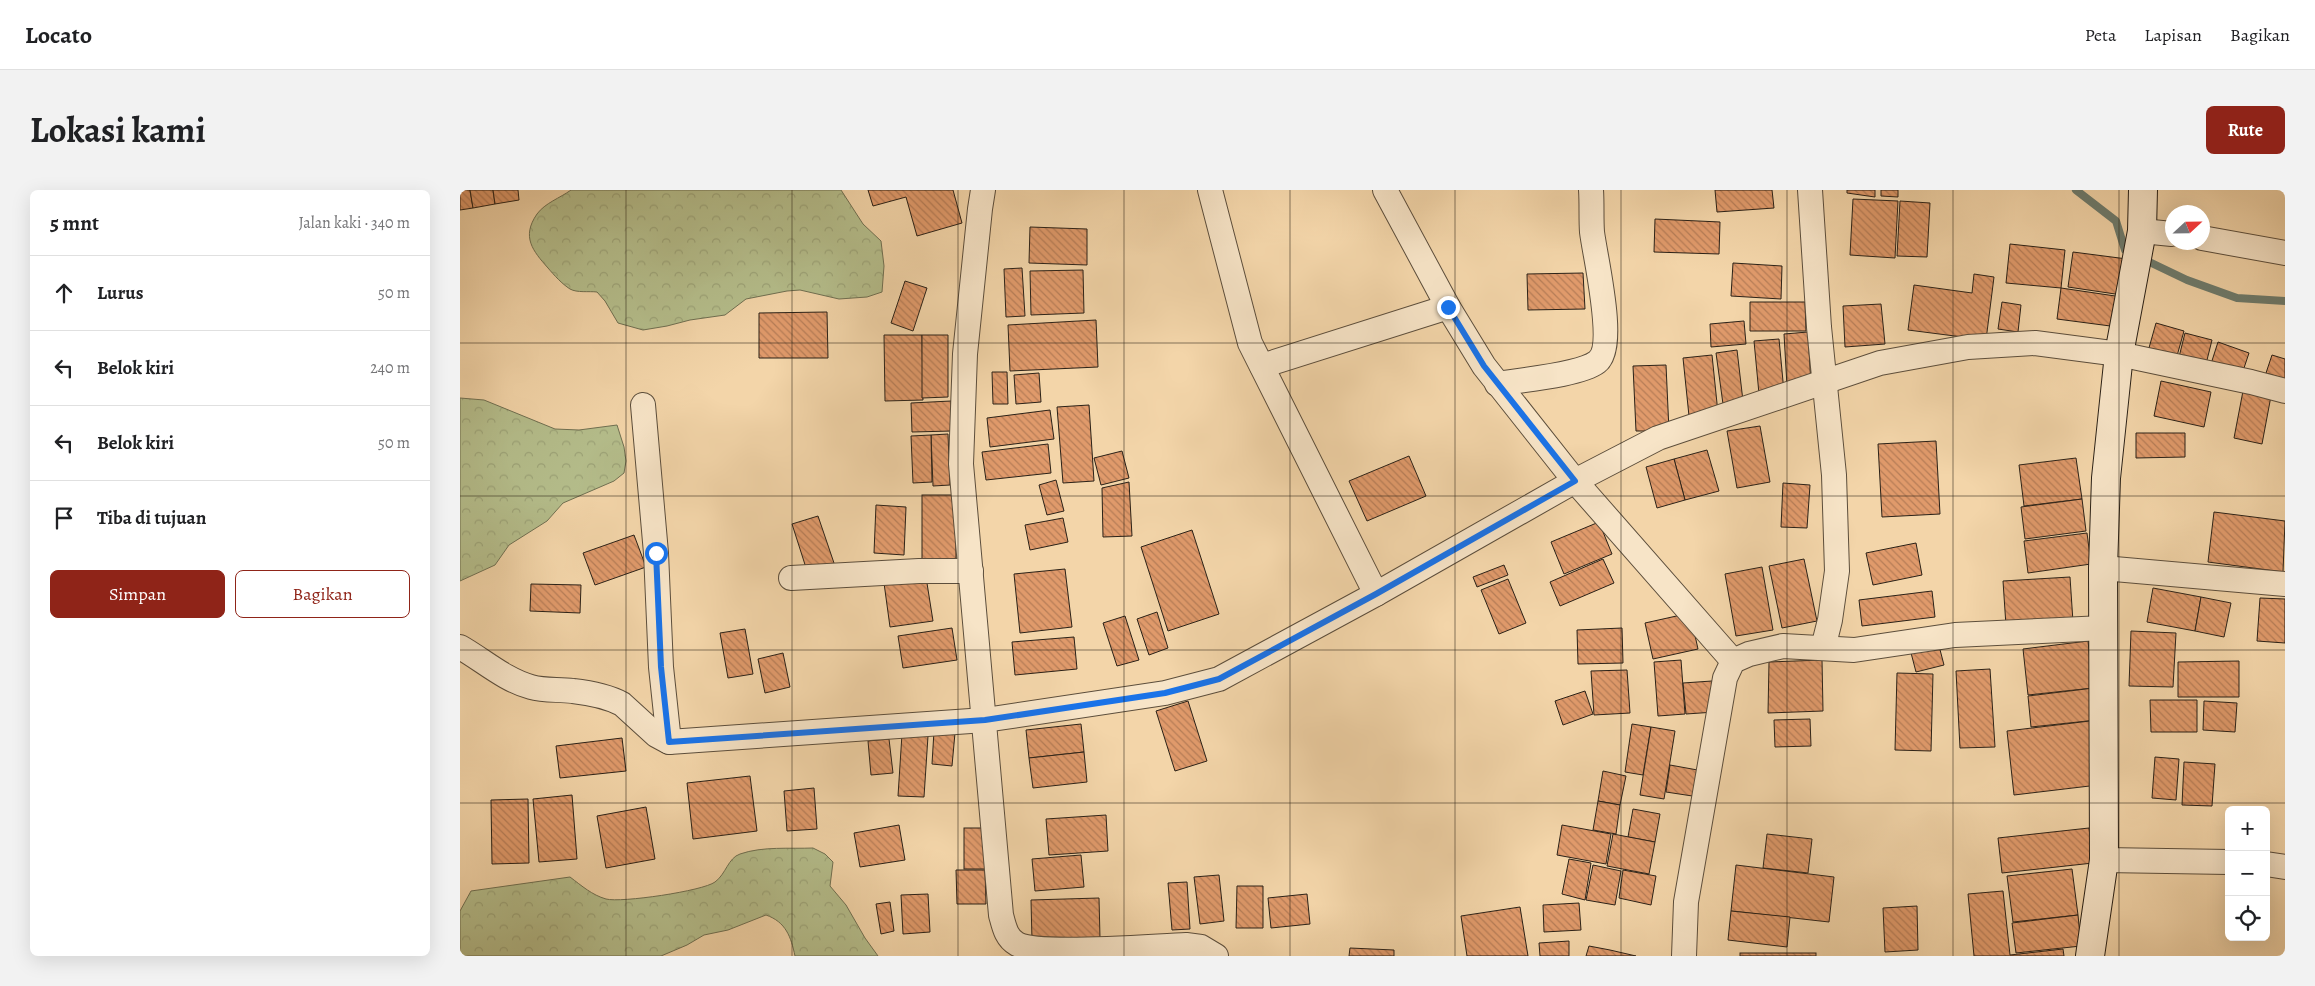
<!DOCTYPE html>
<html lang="id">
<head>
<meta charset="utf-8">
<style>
	body { margin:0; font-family:Alegreya,serif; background:#f2f2f2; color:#202124 }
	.controls { position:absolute; right:15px; bottom:15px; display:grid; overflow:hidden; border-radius:8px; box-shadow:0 5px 20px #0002 }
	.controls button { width:45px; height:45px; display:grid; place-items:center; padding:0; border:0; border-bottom:1px solid #e0e0e0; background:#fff; color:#202124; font:25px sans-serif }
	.compass { position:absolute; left:1705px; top:15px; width:45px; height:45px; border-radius:50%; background:#fff; box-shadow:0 5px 20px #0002; rotate:68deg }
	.stop { position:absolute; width:15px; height:15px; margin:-11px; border:4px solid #1a73e8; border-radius:50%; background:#fff }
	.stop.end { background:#1a73e8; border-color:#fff; box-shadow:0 1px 5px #0008 }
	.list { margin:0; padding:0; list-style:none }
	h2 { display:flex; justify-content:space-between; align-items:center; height:65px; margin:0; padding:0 20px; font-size:21px }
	h2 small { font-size:16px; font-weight:400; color:#757577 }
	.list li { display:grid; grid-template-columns:32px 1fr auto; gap:15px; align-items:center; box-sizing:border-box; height:75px; padding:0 20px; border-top:1px solid #e0e0e0 }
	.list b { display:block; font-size:19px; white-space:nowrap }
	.list em { font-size:16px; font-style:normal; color:#757577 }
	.actions { display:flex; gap:10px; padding:15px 20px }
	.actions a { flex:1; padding:11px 0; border:1px solid #8f2418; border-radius:8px; text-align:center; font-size:18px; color:#8f2418 }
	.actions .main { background:#8f2418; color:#fff }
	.icon { flex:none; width:28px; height:28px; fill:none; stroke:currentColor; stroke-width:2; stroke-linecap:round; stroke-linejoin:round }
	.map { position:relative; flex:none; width:1825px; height:766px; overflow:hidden; border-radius:8px }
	header { display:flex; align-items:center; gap:30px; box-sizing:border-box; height:70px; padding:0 25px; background:#fff; border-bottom:1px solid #e0e0e0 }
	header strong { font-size:24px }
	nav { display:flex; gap:28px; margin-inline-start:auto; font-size:18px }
	.intro { display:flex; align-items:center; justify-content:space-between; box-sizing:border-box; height:120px; padding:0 30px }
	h1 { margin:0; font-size:35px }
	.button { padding:12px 22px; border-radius:8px; background:#8f2418; color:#fff; font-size:18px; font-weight:700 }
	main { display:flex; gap:30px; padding:0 30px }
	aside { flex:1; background:#fff; border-radius:8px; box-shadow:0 5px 20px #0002 }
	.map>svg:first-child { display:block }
	.forest { fill:url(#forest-crowns); stroke:#707052 }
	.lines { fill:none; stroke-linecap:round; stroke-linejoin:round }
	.stream { stroke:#6e7c6e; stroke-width:8 }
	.building { fill:url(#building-back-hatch); stroke:#2a2117 }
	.street-casing { stroke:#5c4e3c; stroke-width:26 }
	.secondary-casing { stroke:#2a2117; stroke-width:30 }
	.street { stroke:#f7e4c7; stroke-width:24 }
	.secondary { stroke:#f7e4c7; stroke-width:28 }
	.route { stroke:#1a73e8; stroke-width:6 }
	.grid { fill:none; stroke:#2a2117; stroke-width:1; stroke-opacity:0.55 }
</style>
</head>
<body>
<header>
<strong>Locato</strong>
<nav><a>Peta</a><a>Lapisan</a><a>Bagikan</a></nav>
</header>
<div class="intro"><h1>Lokasi kami</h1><a class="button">Rute</a></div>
<main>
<aside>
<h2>5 mnt<small>Jalan kaki · 340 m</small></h2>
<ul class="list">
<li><svg class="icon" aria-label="ahead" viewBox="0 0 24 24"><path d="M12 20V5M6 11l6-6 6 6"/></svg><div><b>Lurus</b></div><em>50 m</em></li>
<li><svg class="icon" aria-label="left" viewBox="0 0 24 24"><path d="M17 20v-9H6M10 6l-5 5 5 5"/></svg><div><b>Belok kiri</b></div><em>240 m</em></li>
<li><svg class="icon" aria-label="left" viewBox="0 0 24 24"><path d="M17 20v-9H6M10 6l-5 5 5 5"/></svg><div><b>Belok kiri</b></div><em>50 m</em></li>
<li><svg class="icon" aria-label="arrive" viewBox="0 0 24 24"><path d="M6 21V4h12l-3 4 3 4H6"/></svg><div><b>Tiba di tujuan</b></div></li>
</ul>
<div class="actions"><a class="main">Simpan</a><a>Bagikan</a></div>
</aside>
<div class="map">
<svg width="1825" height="766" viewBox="0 0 1825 766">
	<defs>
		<pattern id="forest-crowns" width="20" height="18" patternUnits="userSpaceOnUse" patternTransform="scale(1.25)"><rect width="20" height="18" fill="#b5be8c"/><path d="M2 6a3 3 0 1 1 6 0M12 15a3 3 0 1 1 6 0" fill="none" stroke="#9ca378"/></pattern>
		<pattern id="building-back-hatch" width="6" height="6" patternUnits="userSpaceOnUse" patternTransform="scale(1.25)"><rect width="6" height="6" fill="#e09a6b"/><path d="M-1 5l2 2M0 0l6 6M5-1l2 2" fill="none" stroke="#b67d57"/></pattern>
	</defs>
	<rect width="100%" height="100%" fill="#f3d5a9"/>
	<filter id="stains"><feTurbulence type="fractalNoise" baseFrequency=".004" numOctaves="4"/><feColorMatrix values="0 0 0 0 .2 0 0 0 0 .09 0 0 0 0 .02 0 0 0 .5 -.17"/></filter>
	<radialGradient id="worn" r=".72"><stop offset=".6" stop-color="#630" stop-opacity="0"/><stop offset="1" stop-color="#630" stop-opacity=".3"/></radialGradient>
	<g class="forest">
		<path d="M111,0H381L403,34L421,51L424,76L422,102L407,107L379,109L340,100L327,101L286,109L265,125L230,130L207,136L183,140L158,133L145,111L137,102C129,101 117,103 110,99C102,94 94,85 88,78C73,61 61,47 77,24C85,13 100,8 111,0Z"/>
		<polygon points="0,208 24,210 95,239 119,240 157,235 164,257 166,271 164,283 154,291 103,313 87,331 49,355 35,375 0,391"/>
		<path d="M353,658L365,664L373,672L370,696L386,715L405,748L418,766H335C331,747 326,732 306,725L268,740L244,745L227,755L201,766H0V721L11,701L110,687C122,696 132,705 146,709C161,713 243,701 255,692C266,684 268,668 280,664C303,656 330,659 353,658Z"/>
	</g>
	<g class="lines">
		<g class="stream">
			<polyline points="1616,0 1656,31 1665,60 1671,63"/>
			<polyline points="1681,68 1727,90 1777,108 1825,111"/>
		</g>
	</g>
	<g class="building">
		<polygon points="0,0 10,0 13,18 0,20"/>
		<polygon points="10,0 33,0 35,14 13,18"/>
		<polygon points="33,0 58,0 59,10 35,14"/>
		<polygon points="408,0 493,0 502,33 457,46 446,7 413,16"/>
		<polygon points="1255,0 1312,0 1314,18 1257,22"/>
		<polygon points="1387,0 1415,0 1415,7 1387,3"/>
		<polygon points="1421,0 1438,0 1438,7 1421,6"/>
		<polygon points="1393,9 1438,11 1435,68 1390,65"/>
		<polygon points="1440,11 1470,13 1467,67 1437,66"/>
		<polygon points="1195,29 1260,32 1259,64 1194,62"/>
		<polygon points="570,37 627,39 627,75 569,73"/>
		<polygon points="1550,54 1605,60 1601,98 1546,93"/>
		<polygon points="1613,62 1667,69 1662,105 1608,97"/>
		<polygon points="1273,73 1322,76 1321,109 1271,106"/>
		<polygon points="562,78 565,126 546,127 544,79"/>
		<polygon points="623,80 624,123 571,125 570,81"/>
		<polygon points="1123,83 1125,119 1068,120 1067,84"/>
		<polygon points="1514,84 1534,87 1526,150 1448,140 1454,95 1512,103"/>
		<polygon points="445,91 467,98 453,141 431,133"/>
		<polygon points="1601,98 1662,107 1658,137 1597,129"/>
		<polygon points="1290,112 1345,112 1346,141 1290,141"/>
		<polygon points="1542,112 1561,115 1558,142 1538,139"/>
		<polygon points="1421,114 1425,154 1385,157 1383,116"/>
		<polygon points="367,122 368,168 299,168 299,123"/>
		<polygon points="636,130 638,177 550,181 548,135"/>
		<polygon points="1284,131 1286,154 1251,157 1250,134"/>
		<polygon points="1696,133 1724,141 1715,173 1687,165"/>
		<polygon points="1348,142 1351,195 1327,196 1324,144"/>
		<polygon points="1725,143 1752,150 1745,178 1718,171"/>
		<polygon points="424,145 462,145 463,210 425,211"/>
		<polygon points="462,145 488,145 488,207 462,208"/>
		<polygon points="1319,149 1324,202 1299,204 1294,151"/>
		<polygon points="1758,152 1789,163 1781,187 1750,177"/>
		<polygon points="1277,160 1283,211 1263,214 1256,163"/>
		<polygon points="1252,165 1258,223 1229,226 1223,168"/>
		<polygon points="1812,165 1825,169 1825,189 1806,183"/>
		<polygon points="1206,175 1209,241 1176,241 1173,176"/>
		<polygon points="532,182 547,182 548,214 533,214"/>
		<polygon points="579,183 581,212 556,214 554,185"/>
		<polygon points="1701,191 1751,202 1744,237 1694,226"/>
		<polygon points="1783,201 1811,206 1802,254 1774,248"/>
		<polygon points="491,211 492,241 452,242 451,213"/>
		<polygon points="629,215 634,291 603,293 597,217"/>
		<polygon points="590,220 594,249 530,257 527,228"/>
		<polygon points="1300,236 1310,292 1277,298 1267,241"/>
		<polygon points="1676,243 1725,243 1725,267 1676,268"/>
		<polygon points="488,244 490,295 473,296 471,245"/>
		<polygon points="471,245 472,292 453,293 451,246"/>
		<polygon points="1476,251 1480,324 1422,327 1418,254"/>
		<polygon points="588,254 591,283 526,290 522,262"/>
		<polygon points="1247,260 1259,301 1225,310 1214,269"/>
		<polygon points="662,261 669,288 641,295 634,268"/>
		<polygon points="949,266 966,306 907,331 889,291"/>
		<polygon points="1616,268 1622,309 1564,316 1559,275"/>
		<polygon points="1214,269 1225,310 1197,318 1186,277"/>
		<polygon points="596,290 604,321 587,325 579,295"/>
		<polygon points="669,292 672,346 643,347 642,298"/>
		<polygon points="1323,293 1350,295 1347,338 1321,337"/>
		<rect x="462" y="305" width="34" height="68"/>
		<polygon points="1622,309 1626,341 1565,349 1561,317"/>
		<polygon points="416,315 446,317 444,365 414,363"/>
		<polygon points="1754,322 1825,331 1823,382 1748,372"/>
		<polygon points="358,326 375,376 348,384 332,334"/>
		<polygon points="603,328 608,352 570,360 565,335"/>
		<polygon points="1139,332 1152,364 1104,384 1091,352"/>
		<polygon points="732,340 759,424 708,441 681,357"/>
		<polygon points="1627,343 1631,374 1568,383 1564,351"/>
		<polygon points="174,345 186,377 135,395 123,363"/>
		<polygon points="1456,353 1462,385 1413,395 1406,363"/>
		<polygon points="1143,369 1154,393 1100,416 1090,392"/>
		<polygon points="1344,369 1357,431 1322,438 1309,376"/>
		<polygon points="1044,375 1048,385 1017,397 1013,387"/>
		<polygon points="1302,377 1313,440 1276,446 1265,384"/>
		<polygon points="605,379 612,437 560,443 554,384"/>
		<polygon points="466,387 473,431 430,437 424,393"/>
		<polygon points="1610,387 1613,432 1546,436 1543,391"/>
		<polygon points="1048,389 1066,433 1039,444 1021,400"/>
		<polygon points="71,394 121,395 120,423 70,421"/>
		<polygon points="1693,398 1741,407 1735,441 1687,432"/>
		<polygon points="1472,401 1475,427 1402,436 1399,410"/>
		<polygon points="1741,407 1771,413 1764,447 1735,441"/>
		<polygon points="1800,408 1825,409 1825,453 1797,451"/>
		<polygon points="697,422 708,458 689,465 677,429"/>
		<polygon points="1230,423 1238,459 1193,469 1185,433"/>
		<polygon points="665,426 679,470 657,476 643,433"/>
		<polygon points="492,438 497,470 443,478 438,446"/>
		<polygon points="1162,438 1163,473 1118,474 1117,440"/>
		<polygon points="285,439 293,484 268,488 260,443"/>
		<polygon points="1671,441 1716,443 1713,497 1669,496"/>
		<polygon points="614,447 617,479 555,485 552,452"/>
		<polygon points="1628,451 1633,498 1568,505 1563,459"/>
		<polygon points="1478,452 1484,475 1456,482 1450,459"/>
		<polygon points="323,463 330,497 305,503 298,469"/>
		<polygon points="1221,470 1225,524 1198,526 1194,472"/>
		<polygon points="1362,470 1363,521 1308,523 1309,472"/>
		<polygon points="1779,471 1779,507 1718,507 1718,472"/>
		<polygon points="1530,479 1535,557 1500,558 1496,481"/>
		<polygon points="1167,480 1170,523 1134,525 1131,481"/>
		<polygon points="1437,483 1473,484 1471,561 1435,560"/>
		<polygon points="1252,491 1255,522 1226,524 1223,493"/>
		<polygon points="1634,498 1637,530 1571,537 1568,506"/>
		<polygon points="1125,501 1133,524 1103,535 1095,511"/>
		<polygon points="1690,510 1737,510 1737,542 1691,542"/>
		<polygon points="728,511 747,571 715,581 696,521"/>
		<polygon points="1744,511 1777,513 1775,542 1743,540"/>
		<polygon points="1350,529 1351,556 1315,557 1314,530"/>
		<polygon points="1630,531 1638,595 1554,605 1547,541"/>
		<polygon points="621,534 624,562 569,568 566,540"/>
		<polygon points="1172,534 1191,537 1183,585 1165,582"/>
		<polygon points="1191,537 1215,541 1204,609 1180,605"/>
		<polygon points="474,541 495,543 492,576 472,574"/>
		<polygon points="442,544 468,546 464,607 438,606"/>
		<polygon points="162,548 166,581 100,588 96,556"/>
		<polygon points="429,549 433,583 411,585 408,551"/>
		<polygon points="624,562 627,592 573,598 569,568"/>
		<polygon points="1695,567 1719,569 1716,610 1692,608"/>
		<polygon points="1724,572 1755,574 1752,616 1722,615"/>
		<polygon points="1210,575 1243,581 1239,607 1206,602"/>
		<polygon points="1143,581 1166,586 1160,615 1138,611"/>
		<polygon points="290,586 297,641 233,649 227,593"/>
		<polygon points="354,598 357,639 327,641 324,601"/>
		<polygon points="112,605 117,669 79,672 73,609"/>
		<polygon points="68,609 69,673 32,674 31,610"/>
		<polygon points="1138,611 1160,615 1156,644 1133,640"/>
		<polygon points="186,617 195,669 146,678 137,626"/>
		<polygon points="1173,619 1200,624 1195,652 1168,647"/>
		<polygon points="646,625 648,661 589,665 586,629"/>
		<polygon points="439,635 445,670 400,677 394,643"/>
		<polygon points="1102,635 1151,644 1146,674 1097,665"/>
		<rect x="504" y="638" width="23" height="41"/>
		<polygon points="1629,638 1633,673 1542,683 1538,648"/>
		<polygon points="1153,644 1195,652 1189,684 1147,676"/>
		<polygon points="1307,644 1352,649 1348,683 1303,678"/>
		<polygon points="621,665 624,697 575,701 572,669"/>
		<polygon points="1109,669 1131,673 1125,710 1102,704"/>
		<polygon points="1133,675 1161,681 1155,715 1126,710"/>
		<polygon points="1276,675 1374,687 1369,732 1271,721"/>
		<polygon points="1612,679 1618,725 1553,732 1547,686"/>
		<polygon points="496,680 525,680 526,714 497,714"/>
		<polygon points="1163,680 1196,686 1191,715 1159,708"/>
		<polygon points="759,685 764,731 740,734 734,687"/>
		<polygon points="727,692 730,739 712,740 708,693"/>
		<polygon points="777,696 803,696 803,738 776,738"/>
		<polygon points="1543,701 1550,765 1603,759 1604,766 1514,766 1508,704"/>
		<polygon points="468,704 470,742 443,744 441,705"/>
		<polygon points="847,704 850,734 811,738 808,708"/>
		<polygon points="639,708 640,748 572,751 571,710"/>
		<polygon points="430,712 434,741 421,744 416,714"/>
		<polygon points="1119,713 1121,740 1084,742 1083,715"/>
		<polygon points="1457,716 1458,760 1425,762 1423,718"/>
		<polygon points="1060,717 1068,766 1007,766 1001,726"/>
		<polygon points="1271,721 1330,727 1327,757 1268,750"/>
		<polygon points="1618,725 1621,756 1556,763 1552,733"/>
		<polygon points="1109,751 1109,766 1080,766 1079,753"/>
		<polygon points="1129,756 1150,760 1176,766 1126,766"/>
		<polygon points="890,758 934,760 934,766 889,766"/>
		<rect x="1280" y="763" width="76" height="3"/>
	</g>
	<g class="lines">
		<defs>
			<g id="street">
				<path d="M523,0L520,19L505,164L501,274L541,725C544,736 546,748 557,754C579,766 694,756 726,755L741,757L756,766"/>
				<polyline points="750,0 790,153 916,404"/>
				<polyline points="925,0 988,117 1024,176 1115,291 1273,471"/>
				<polyline points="1350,0 1359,137 1374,285 1377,381 1370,430 1363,458"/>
				<polyline points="1682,41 1712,44"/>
				<polyline points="1742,48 1825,63"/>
				<polyline points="802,176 988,117"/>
				<path d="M1037,194C1060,190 1120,185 1137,172C1157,157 1135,67 1132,42C1131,28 1132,14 1131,0"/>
				<polyline points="183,215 196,363 201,477 209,552"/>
				<polyline points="1643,378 1825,394"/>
				<polyline points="331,388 459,381 511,381"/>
				<path d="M0,457C23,470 45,490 71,497C85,501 99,499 113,501C131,503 147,506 162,514L196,545L209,552L525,530L705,503L759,489L916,404L1115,291L1198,248L1420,173L1508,157L1575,153L1659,164L1791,192L1825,201"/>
				<polyline points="1644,670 1769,672"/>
				<polyline points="1806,674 1825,677"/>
				<polyline points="1224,766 1226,712 1265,488 1273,471 1289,464 1323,456 1394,460 1495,445 1644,438"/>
			</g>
			<polyline id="secondary" points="1630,766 1644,670 1643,378 1646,288 1659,164 1682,41 1683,0"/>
		</defs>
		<use href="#street" class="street-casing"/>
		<use href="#secondary" class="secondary-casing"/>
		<use href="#street" class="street"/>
		<use href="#secondary" class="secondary"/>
	</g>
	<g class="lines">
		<polyline class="route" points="196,363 201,477 209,552 525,530 705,503 759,489 916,404 1115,291 1024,176 988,117"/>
	</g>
	<path class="grid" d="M166,0V766M332,0V766M498,0V766M664,0V766M830,0V766M995,0V766M1161,0V766M1327,0V766M1493,0V766M1659,0V766M0,153H1825M0,306H1825M0,460H1825M0,613H1825"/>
	<rect width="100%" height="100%" filter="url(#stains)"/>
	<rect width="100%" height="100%" fill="url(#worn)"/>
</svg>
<div class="controls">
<button>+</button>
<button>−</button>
<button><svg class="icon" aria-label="locate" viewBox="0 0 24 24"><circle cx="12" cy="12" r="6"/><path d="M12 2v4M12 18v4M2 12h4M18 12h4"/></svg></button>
</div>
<svg class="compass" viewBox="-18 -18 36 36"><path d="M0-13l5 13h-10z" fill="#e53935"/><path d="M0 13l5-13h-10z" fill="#757577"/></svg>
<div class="stop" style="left:196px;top:363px"></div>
<div class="stop end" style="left:988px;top:117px"></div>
</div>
</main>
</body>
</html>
